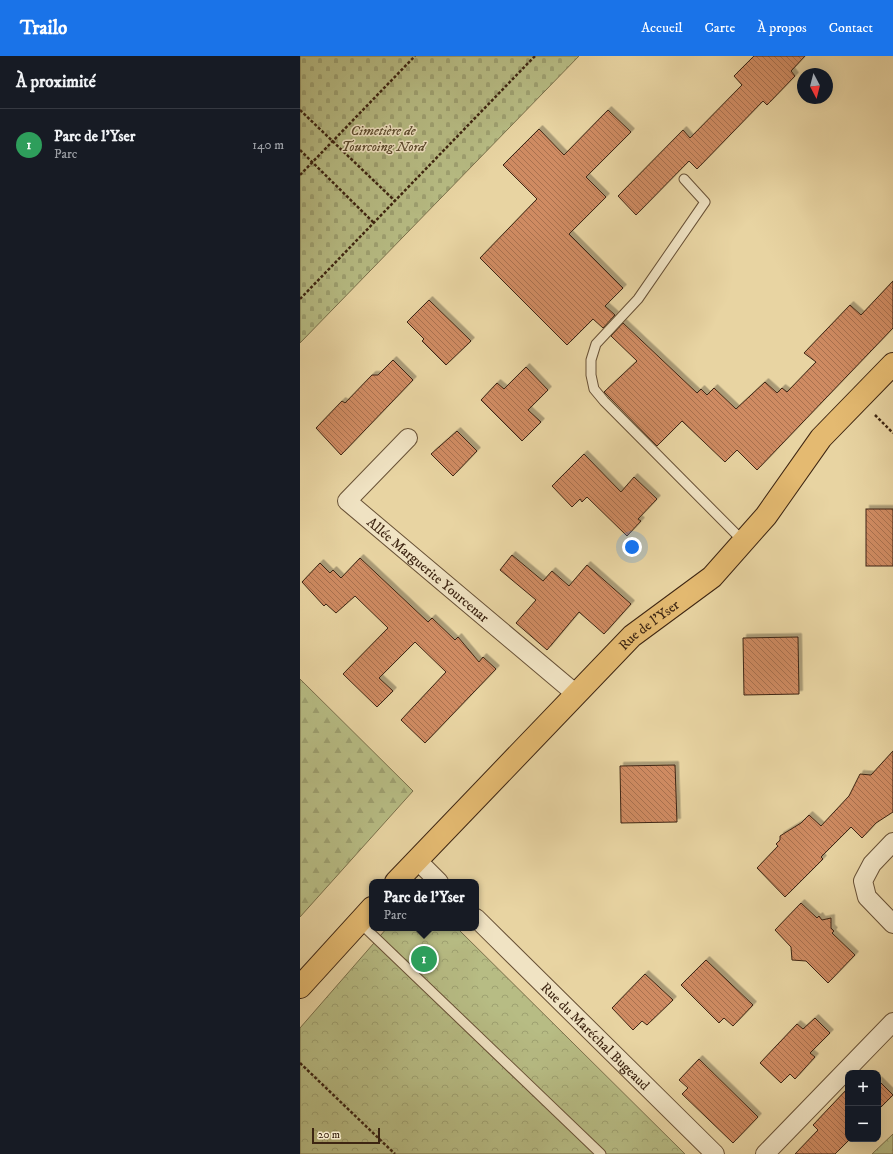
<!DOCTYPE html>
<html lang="fr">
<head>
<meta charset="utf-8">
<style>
	body { margin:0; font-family:"IM FELL DW Pica",serif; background:#242831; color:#f1f3f6 }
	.controls { position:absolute; right:12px; bottom:12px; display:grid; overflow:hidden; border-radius:8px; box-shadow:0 4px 16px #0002 }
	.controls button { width:36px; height:36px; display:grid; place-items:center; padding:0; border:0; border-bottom:1px solid #363941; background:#171b24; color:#f1f3f6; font:20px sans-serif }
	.compass { position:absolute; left:497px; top:12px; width:36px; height:36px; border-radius:50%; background:#171b24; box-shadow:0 4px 16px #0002; rotate:173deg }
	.scale { position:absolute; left:12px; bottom:10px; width:68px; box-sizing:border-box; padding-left:4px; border:2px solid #3d2512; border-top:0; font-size:11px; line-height:14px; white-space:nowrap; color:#3d2512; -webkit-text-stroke:3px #f0e3c3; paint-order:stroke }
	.you { position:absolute; left:332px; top:491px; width:14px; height:14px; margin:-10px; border:3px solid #fff; border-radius:50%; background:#1a73e8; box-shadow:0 0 0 6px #1a73e833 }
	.badge { display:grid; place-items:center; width:26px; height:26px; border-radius:50%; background:#1a73e8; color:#fff; font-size:13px; font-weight:700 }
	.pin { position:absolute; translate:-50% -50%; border:2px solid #fff; box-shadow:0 1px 4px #0006 }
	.popup { position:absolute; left:69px; top:823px; width:110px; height:52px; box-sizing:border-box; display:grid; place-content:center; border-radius:8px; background:#171b24; filter:drop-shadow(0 1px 3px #0005); font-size:13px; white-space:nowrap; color:#9ea1a6 }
	.popup b { font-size:15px; color:#f1f3f6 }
	.popup::after { content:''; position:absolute; left:50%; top:100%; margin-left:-8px; border:8px solid transparent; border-top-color:#171b24 }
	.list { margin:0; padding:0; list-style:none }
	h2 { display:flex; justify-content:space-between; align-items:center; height:52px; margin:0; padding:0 16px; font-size:17px }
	h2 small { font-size:13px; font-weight:400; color:#9ea1a6 }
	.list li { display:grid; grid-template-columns:26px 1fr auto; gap:12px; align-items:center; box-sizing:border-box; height:72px; padding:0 16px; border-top:1px solid #363941 }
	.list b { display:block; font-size:15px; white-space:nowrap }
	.list p { margin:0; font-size:13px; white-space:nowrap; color:#9ea1a6 }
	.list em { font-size:13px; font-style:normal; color:#9ea1a6 }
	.map { position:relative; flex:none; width:593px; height:1098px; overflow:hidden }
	header { display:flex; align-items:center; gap:24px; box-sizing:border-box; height:56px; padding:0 20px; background:#1a73e8; color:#fff }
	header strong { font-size:19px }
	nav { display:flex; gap:22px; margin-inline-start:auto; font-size:14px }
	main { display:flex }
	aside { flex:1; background:#171b24 }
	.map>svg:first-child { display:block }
	.forest { fill:url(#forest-firs); stroke:#7a704b }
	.cemetery { fill:url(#cemetery-stones); stroke:#7a704b }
	.park { fill:url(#park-crowns); stroke:#7a704b }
	.building { fill:url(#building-back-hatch); stroke:#3d2512; filter:url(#shadow) }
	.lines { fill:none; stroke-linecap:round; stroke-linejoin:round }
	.service-casing { stroke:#685136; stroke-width:11 }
	.minor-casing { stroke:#685136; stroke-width:20 }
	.primary-casing { stroke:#3d2512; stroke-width:24 }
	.path { stroke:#3d2512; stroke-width:2.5; stroke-dasharray:3 2; stroke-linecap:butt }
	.service { stroke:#f0e3c3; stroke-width:9 }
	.minor { stroke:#f0e3c3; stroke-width:18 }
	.primary { stroke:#e4ba71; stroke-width:22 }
	.labels { text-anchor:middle; stroke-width:3; stroke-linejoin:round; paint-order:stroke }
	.park-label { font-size:14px; font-style:italic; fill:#5c4b2e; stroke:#f0e3c3 }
	.street-label { font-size:14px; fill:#3d2512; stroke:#f0e3c3 }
</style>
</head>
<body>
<header>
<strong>Trailo</strong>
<nav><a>Accueil</a><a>Carte</a><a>À propos</a><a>Contact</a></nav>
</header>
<main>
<aside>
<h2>À proximité<small></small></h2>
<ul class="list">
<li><span class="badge" style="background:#2e9e5b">1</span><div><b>Parc de l'Yser</b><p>Parc</p></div><em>140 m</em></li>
</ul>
</aside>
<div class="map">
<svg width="593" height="1098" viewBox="0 0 593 1098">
	<defs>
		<pattern id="forest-firs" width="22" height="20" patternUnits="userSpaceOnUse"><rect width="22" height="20" fill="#b7bc84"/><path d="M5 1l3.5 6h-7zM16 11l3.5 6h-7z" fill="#9ea171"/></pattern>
		<pattern id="cemetery-stones" width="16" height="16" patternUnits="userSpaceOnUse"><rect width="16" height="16" fill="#b7bc84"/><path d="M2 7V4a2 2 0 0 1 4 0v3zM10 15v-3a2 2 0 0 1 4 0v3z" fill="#9ea171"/></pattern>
		<pattern id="park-crowns" width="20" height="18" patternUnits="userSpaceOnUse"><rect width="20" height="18" fill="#b7bc84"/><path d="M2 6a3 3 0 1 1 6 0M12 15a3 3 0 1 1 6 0" fill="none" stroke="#9ea171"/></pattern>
		<pattern id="building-back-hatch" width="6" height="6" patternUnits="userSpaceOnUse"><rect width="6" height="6" fill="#cf8b62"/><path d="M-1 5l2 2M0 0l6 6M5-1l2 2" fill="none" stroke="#a9714f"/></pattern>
		<filter id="shadow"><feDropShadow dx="3.5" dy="-3.5" stdDeviation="0" flood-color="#0004"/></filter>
	</defs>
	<rect width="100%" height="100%" fill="#e8d4a2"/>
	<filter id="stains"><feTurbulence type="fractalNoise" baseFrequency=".005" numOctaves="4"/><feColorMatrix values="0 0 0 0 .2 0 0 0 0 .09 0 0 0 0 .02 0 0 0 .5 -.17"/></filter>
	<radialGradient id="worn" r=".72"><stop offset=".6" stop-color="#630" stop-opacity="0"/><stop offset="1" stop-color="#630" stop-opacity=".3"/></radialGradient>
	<polygon class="forest" points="0,623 113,735 0,861"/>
	<polygon class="cemetery" points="0,0 279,0 0,287"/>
	<g class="park">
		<polygon points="87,872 157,872 385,1098 0,1098 0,972"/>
		<polygon points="593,1078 593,1098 572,1098"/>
	</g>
	<g class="building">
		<polygon points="454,0 505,0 491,15 495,20 467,49 463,45 397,113 389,105 336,159 318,140 383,74 390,82 442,29 434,20"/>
		<polygon points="308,54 331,76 286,121 306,141 269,178 323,232 305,250 315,259 303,272 293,263 267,289 180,202 237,143 203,109 239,73 264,99"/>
		<polygon points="593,225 593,272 457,414 437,394 425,406 382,365 357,390 304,336 337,305 311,280 323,267 397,337 401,333 407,339 414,332 436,353 465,326 477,337 482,332 487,336 516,306 504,297 550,249 561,259"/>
		<polygon points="129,244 171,285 146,309 122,285 124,283 107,266"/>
		<polygon points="93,304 113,324 41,399 16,372 42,345 45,347 72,319 78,319"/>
		<polygon points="226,311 248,334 228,354 241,366 222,385 181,344 197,327 204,333"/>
		<polygon points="157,375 177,395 153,420 131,398"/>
		<polygon points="284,398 321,436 334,421 357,443 338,463 341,465 327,480 287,441 282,446 280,443 272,451 252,430"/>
		<rect x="566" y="453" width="27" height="57"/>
		<polygon points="212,499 243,525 252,515 269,530 287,509 331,548 304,578 279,556 247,594 216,567 236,544 200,514"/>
		<polygon points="60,502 128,566 132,562 155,584 158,581 179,606 183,601 196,613 125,687 101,664 146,616 115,586 79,622 93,635 77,651 43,618 88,572 55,540 36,557 26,548 24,550 2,526 20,507 30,517 33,514 41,522"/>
		<polygon points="498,581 499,638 444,639 443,582"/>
		<polygon points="593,695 593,756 576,767 562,782 551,771 521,801 523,803 485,841 457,812 478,790 476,788 480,784 480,780 501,767 509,759 521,770 549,740 560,718 571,719"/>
		<polygon points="375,709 377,766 321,767 320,710"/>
		<polygon points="501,847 517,862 519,860 522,864 531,862 531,872 534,875 532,877 555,899 528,927 506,905 492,904 491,891 475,874"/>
		<polygon points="406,904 453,949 433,970 424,962 419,967 381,929"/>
		<polygon points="345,918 373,944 347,969 342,965 333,974 312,952"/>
		<polygon points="515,962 530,977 510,997 515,1001 495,1023 490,1018 481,1027 460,1007 497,968 503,973"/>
		<polygon points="399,1003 458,1061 433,1087 382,1038 388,1032 379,1024"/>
		<polygon points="578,1024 593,1039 578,1054"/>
		<polygon points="548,1032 548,1083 550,1083 535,1098 495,1098 518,1074 513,1069"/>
	</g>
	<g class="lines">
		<defs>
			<g id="service">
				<polyline points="384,123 405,146 338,243 296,288 291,304 291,319 294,333 304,345 444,486"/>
				<polyline points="59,866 301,1098"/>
			</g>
			<g id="minor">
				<path id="s1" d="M108,382L47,445L276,638"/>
				<polyline points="593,786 572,808 563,825 567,841 593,868"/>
				<polyline points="117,804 139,826"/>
				<path id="s2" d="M176,862L415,1098"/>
				<polyline points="465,1098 593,966"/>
			</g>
			<g id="primary">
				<path id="s3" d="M96,826L332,580L412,521L466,460L521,382L593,308"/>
				<polyline points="0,931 72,852"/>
			</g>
		</defs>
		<use href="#service" class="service-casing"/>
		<use href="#minor" class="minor-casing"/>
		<use href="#primary" class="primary-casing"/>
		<g class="path">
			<polyline points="0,54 95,145"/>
			<polyline points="0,94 74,167"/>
			<polyline points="0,119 115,0"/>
			<polyline points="0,243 235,0"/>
			<polyline points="575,359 593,377"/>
			<polyline points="0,1007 95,1098"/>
		</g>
		<use href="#service" class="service"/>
		<use href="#minor" class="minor"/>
		<use href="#primary" class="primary"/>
	</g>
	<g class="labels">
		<g class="park-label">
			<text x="83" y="79">Cimetière de<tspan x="83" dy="16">Tourcoing Nord</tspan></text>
		</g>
		<g class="street-label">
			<text dy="5" stroke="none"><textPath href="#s1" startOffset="194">Allée Marguerite Yourcenar</textPath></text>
			<text dy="5" stroke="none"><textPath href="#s3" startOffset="361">Rue de l'Yser</textPath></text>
			<text dy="5" stroke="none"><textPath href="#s2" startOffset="168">Rue du Maréchal Bugeaud</textPath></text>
		</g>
	</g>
	<rect width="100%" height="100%" filter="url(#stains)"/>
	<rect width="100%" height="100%" fill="url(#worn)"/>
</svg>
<div class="controls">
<button>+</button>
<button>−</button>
</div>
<svg class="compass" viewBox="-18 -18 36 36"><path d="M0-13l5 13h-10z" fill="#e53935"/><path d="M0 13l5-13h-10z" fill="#9ea1a6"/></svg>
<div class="scale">20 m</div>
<div class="you"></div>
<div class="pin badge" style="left:124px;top:903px;background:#2e9e5b">1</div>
<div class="popup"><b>Parc de l'Yser</b>Parc</div>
</div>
</main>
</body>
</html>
